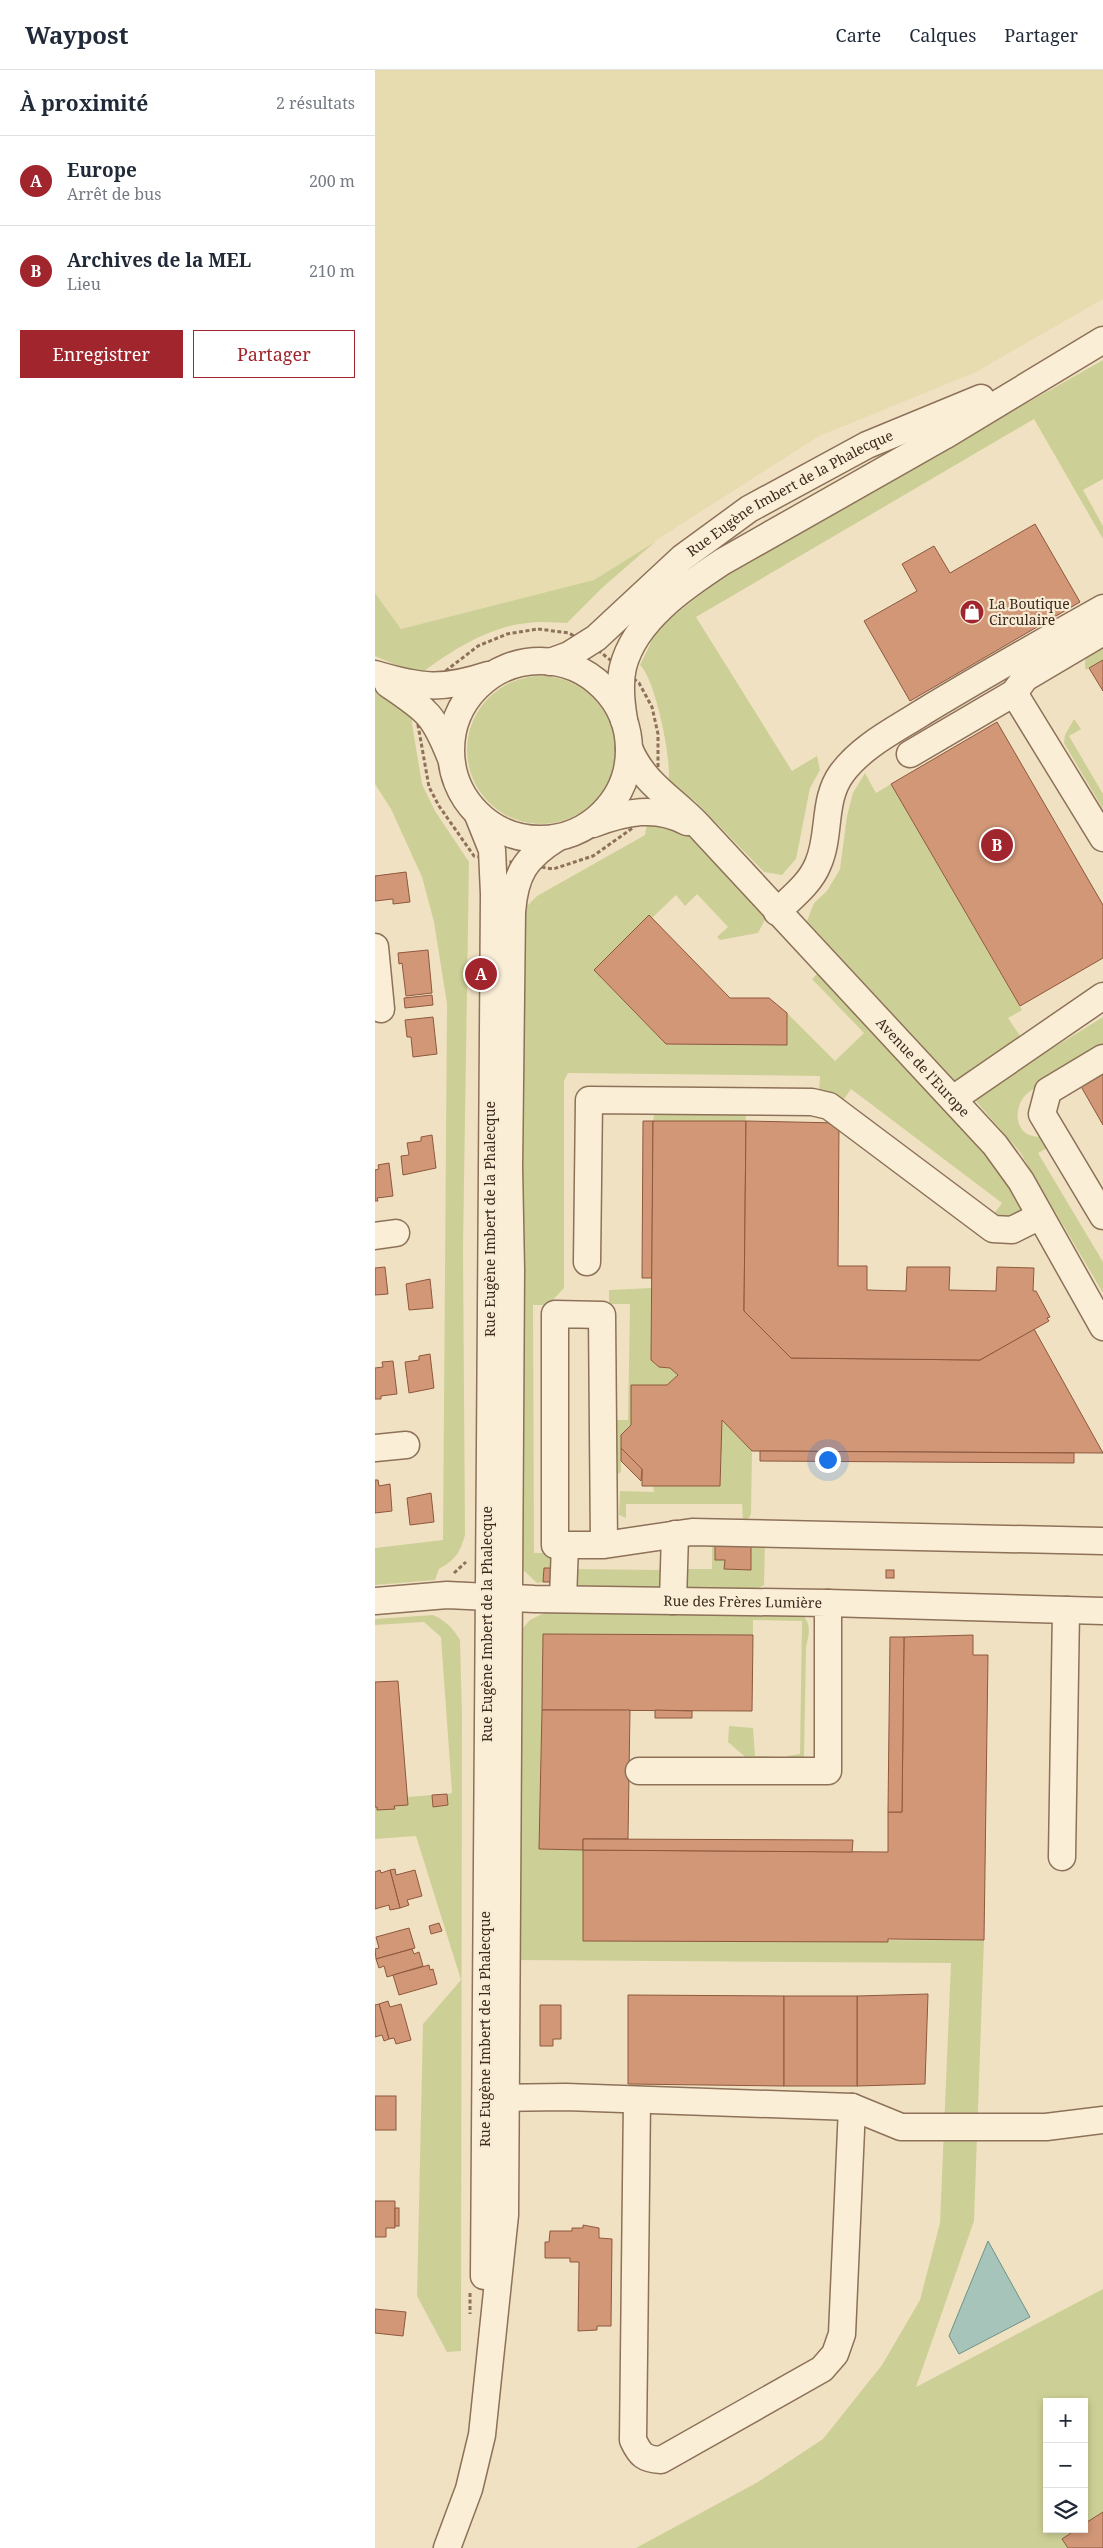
<!DOCTYPE html>
<html lang="fr">
<head>
<meta charset="utf-8">
<style>
	body { margin:0; font-family:"Noto Serif",serif; background:#f2f2f3; color:#1f2937 }
	.controls { position:absolute; right:15px; bottom:15px; display:grid; overflow:hidden; border-radius:0px; box-shadow:0 2px 8px #0003 }
	.controls button { width:45px; height:45px; display:grid; place-items:center; padding:0; border:0; border-bottom:1px solid #e0e1e3; background:#fff; color:#1f2937; font:25px sans-serif }
	.you { position:absolute; left:452px; top:1389px; width:18px; height:18px; margin:-12px; border:4px solid #fff; border-radius:50%; background:#1a73e8; box-shadow:0 0 0 8px #1a73e833 }
	.badge { display:grid; place-items:center; width:32px; height:32px; border-radius:50%; background:#a0252c; color:#fff; font-size:16px; font-weight:700 }
	.pin { position:absolute; translate:-50% -50%; border:2px solid #fff; box-shadow:0 1px 5px #0006 }
	.list { margin:0; padding:0; list-style:none }
	h2 { display:flex; justify-content:space-between; align-items:center; height:65px; margin:0; padding:0 20px; font-size:21px }
	h2 small { font-size:16px; font-weight:400; color:#747a83 }
	.list li { display:grid; grid-template-columns:32px 1fr auto; gap:15px; align-items:center; box-sizing:border-box; height:90px; padding:0 20px; border-top:1px solid #e0e1e3 }
	.list b { display:block; font-size:19px; white-space:nowrap }
	.list p { margin:0; font-size:16px; white-space:nowrap; color:#747a83 }
	.list em { font-size:16px; font-style:normal; color:#747a83 }
	.actions { display:flex; gap:10px; padding:15px 20px }
	.actions a { flex:1; padding:11px 0; border:1px solid #a0252c; border-radius:0px; text-align:center; font-size:18px; color:#a0252c }
	.actions .main { background:#a0252c; color:#fff }
	.icon { flex:none; width:28px; height:28px; fill:none; stroke:currentColor; stroke-width:2; stroke-linecap:round; stroke-linejoin:round }
	.map { position:relative; flex:none; width:728px; height:2478px; overflow:hidden }
	header { display:flex; align-items:center; gap:30px; box-sizing:border-box; height:70px; padding:0 25px; background:#fff; border-bottom:1px solid #e0e1e3 }
	header strong { font-size:24px }
	nav { display:flex; gap:28px; margin-inline-start:auto; font-size:18px }
	main { display:flex }
	aside { flex:1; background:#fff }
	.map>svg:first-child { display:block }
	.farmland { fill:#e7dbb0 }
	.green { fill:#cdd096 }
	.water { fill:#a6c4b9; stroke:#6c9387 }
	.building { fill:#d19777; stroke:#8e583d }
	.lines { fill:none; stroke-linecap:round; stroke-linejoin:round }
	.minor-casing { stroke:#8d7159; stroke-width:29 }
	.path { stroke:#8d7159; stroke-width:3; stroke-dasharray:4 2.5; stroke-linecap:butt }
	.minor { stroke:#fbeed7; stroke-width:26 }
	.labels { text-anchor:middle; stroke-width:4.5; stroke-linejoin:round; paint-order:stroke }
	.street-label { font-size:14px; fill:#3c2a1e; stroke:#f8ebd4 }
	.poi-label { font-size:14px; fill:#3c2a1e; stroke:#f8ebd4; text-anchor:start }
</style>
</head>
<body>
<header>
<strong>Waypost</strong>
<nav><a>Carte</a><a>Calques</a><a>Partager</a></nav>
</header>
<main>
<aside>
<h2>À proximité<small>2 résultats</small></h2>
<ul class="list">
<li><span class="badge">A</span><div><b>Europe</b><p>Arrêt de bus</p></div><em>200 m</em></li>
<li><span class="badge">B</span><div><b>Archives de la MEL</b><p>Lieu</p></div><em>210 m</em></li>
</ul>
<div class="actions"><a class="main">Enregistrer</a><a>Partager</a></div>
</aside>
<div class="map">
<svg width="728" height="2478" viewBox="0 0 728 2478">
	<rect width="100%" height="100%" fill="#f1e1c3"/>
	<polygon class="farmland" points="0,0 728,0 728,229 599,303 444,366 219,510 26,559 0,523"/>
	<g class="green">
		<path d="M728,290V409L708,420L728,456V469L659,349L321,547L417,701L442,686L445,700L435,718L421,789L407,805L389,802L320,731L293,713C298,693 280,608 265,595L283,558L344,510L394,479Z"/>
		<path d="M281,471L228,517L192,553C180,553 166,551 153,553C116,556 77,580 48,602L23,596L0,586V523L26,559L219,510Z"/>
		<path d="M728,575V590L711,600C707,585 716,582 728,575Z"/>
		<circle cx="166" cy="680" r="74"/>
		<path d="M0,621L37,639V654L47,714L60,741L94,792L88,1178L90,1465C85,1483 80,1490 64,1499L60,1510L0,1515V1478L68,1470L72,934L59,852L47,807L16,739L0,714Z"/>
		<polygon points="699,649 706,659 694,666 728,724 728,739 689,673 690,665"/>
		<polygon points="490,703 501,723 516,714 647,940 633,948 648,970 591,1008 580,1011 432,851 439,833 452,821 465,799 472,746 478,723"/>
		<polygon points="273,747 312,761 389,843 390,850 383,863 345,870 342,867 353,857 322,824 310,836 301,825 277,848 273,846 219,900 291,974 412,943 460,991 489,963 437,909 444,902 627,1100 647,1140 632,1148 624,1149 618,1145 627,1133 476,1019 467,1032 444,1022 445,1006 193,1003 189,1011 189,1218 173,1235 158,1235 159,1483 179,1483 179,1498 169,1498 168,1512 162,1513 142,1494 149,839 162,826 270,765"/>
		<path d="M728,947V978C710,989 659,1014 648,1028C643,1035 641,1046 644,1054C649,1066 658,1067 670,1067L676,1076L663,1083L728,1192V1223L645,1082L600,1030L602,1025Z"/>
		<polygon points="281,1035 370,1036 371,1051 278,1051"/>
		<polygon points="277,1218 276,1290 284,1297 295,1298 303,1305 292,1315 256,1315 256,1355 246,1365 246,1402 243,1404 239,1403 239,1350 253,1350 255,1234 234,1234 234,1220"/>
		<polygon points="347,1350 377,1381 376,1444 374,1448 368,1450 367,1434 251,1434 251,1448 244,1445 245,1421 279,1422 278,1416 345,1416"/>
		<polygon points="337,1469 390,1471 389,1515 382,1519 313,1519 308,1516 308,1499 337,1499"/>
		<polygon points="195,1499 289,1500 286,1518 198,1518"/>
		<path d="M177,1539L427,1544C437,1555 434,1564 431,1577L429,1688L415,1692L412,1686L425,1684L427,1551L378,1550V1565L168,1564L167,1640L208,1780V1871L609,1870L599,2151L541,2317L728,2219V2442L709,2454V2332H672V2459H702L687,2469L693,2478H261L383,2412L448,2369L507,2295L545,2230L565,2153L576,1893L141,1890L143,1564L155,1550Z"/>
		<path d="M58,1545C71,1551 78,1558 85,1570L87,1645L86,2281L72,2282L42,2226L48,1954L86,1910L41,1766L0,1769V1737H2L3,1740L19,1739V1736L32,1727L57,1725L58,1737L73,1735L72,1724L77,1723L66,1567L49,1552L0,1555V1549Z"/>
		<polygon points="354,1656 378,1658 380,1686 394,1686 394,1691 375,1691 353,1672"/>
	</g>
	<polygon class="water" points="613,2171 655,2247 584,2284 574,2266"/>
	<g class="building">
		<polygon points="660,454 705,532 535,631 489,551 542,521 527,494 559,476 575,503"/>
		<polygon points="728,590 728,621 714,598"/>
		<polygon points="622,652 728,835 728,888 645,936 516,714"/>
		<polygon points="31,802 35,832 18,834 18,829 0,831 0,806"/>
		<polygon points="274,845 355,928 394,928 412,943 412,975 291,974 219,900"/>
		<polygon points="53,880 57,923 31,926 27,893 24,894 23,883"/>
		<polygon points="57,925 58,935 30,938 29,928"/>
		<polygon points="58,947 62,984 38,987 36,967 32,967 30,950"/>
		<polygon points="728,999 728,1055 704,1013"/>
		<polygon points="268,1051 278,1051 277,1208 267,1208"/>
		<polygon points="278,1051 371,1051 369,1241 416,1288 605,1290 659,1259 728,1383 377,1381 347,1350 345,1416 267,1416 267,1399 246,1378 246,1365 256,1355 256,1315 292,1315 303,1305 295,1298 284,1297 276,1290"/>
		<polygon points="371,1051 464,1053 463,1196 492,1196 492,1220 531,1221 532,1197 575,1197 574,1220 621,1221 622,1197 659,1198 658,1221 661,1221 675,1247 672,1248 674,1251 605,1290 416,1288 369,1241"/>
		<polygon points="57,1065 61,1098 28,1105 26,1086 34,1085 32,1073 46,1071 46,1067"/>
		<polygon points="14,1093 18,1126 2,1128 3,1131 0,1131 0,1100 4,1099 3,1095"/>
		<polygon points="10,1197 13,1224 0,1225 0,1198"/>
		<polygon points="55,1209 58,1238 34,1240 31,1214"/>
		<polygon points="55,1284 59,1318 34,1323 30,1292 44,1290 44,1286"/>
		<polygon points="18,1291 22,1324 6,1326 6,1329 0,1329 0,1298 8,1297 7,1292"/>
		<polygon points="246,1378 267,1399 266,1411 246,1391"/>
		<polygon points="385,1381 699,1383 699,1393 385,1391"/>
		<polygon points="0,1410 3,1410 4,1416 15,1414 17,1441 0,1443"/>
		<polygon points="56,1423 59,1452 35,1455 32,1428"/>
		<polygon points="340,1470 376,1470 376,1500 349,1499 350,1490 340,1490"/>
		<polygon points="169,1498 179,1498 179,1512 168,1512"/>
		<rect x="511" y="1500" width="8" height="8"/>
		<polygon points="168,1564 378,1565 377,1641 167,1640"/>
		<polygon points="598,1565 598,1585 613,1585 609,1870 513,1869 513,1872 208,1871 208,1780 513,1782 513,1742 527,1742 529,1567"/>
		<polygon points="515,1567 529,1567 527,1742 513,1742"/>
		<polygon points="23,1611 33,1735 19,1736 20,1739 2,1740 2,1737 0,1737 0,1612"/>
		<polygon points="167,1640 255,1640 253,1769 208,1769 208,1780 164,1779"/>
		<polygon points="280,1640 317,1641 317,1648 280,1648"/>
		<polygon points="72,1724 73,1735 58,1737 57,1725"/>
		<polygon points="208,1769 478,1770 477,1782 208,1780"/>
		<polygon points="20,1799 21,1805 40,1800 47,1826 32,1830 34,1835 25,1838 15,1800"/>
		<polygon points="5,1800 6,1803 15,1800 25,1838 15,1840 14,1835 0,1839 0,1802"/>
		<polygon points="64,1853 67,1861 56,1864 54,1856"/>
		<polygon points="34,1858 40,1878 1,1889 0,1879 4,1878 1,1867"/>
		<polygon points="37,1879 39,1884 44,1882 48,1896 12,1907 9,1896 4,1898 1,1889"/>
		<polygon points="54,1895 55,1900 58,1899 62,1914 24,1925 18,1905"/>
		<polygon points="553,1924 550,2014 482,2016 482,1926"/>
		<polygon points="253,1925 409,1926 409,2016 253,2014"/>
		<rect x="409" y="1926" width="73" height="90"/>
		<polygon points="13,1931 15,1937 26,1934 36,1970 21,1974 19,1968 14,1969 4,1934"/>
		<polygon points="4,1934 14,1969 9,1971 7,1965 0,1967 0,1935"/>
		<polygon points="165,1935 186,1935 186,1969 178,1969 178,1976 165,1976"/>
		<rect x="0" y="2026" width="21" height="34"/>
		<polygon points="0,2131 20,2131 20,2158 11,2158 11,2167 0,2167"/>
		<rect x="20" y="2138" width="4" height="18"/>
		<polygon points="208,2155 224,2158 224,2168 237,2169 236,2256 222,2256 222,2260 203,2261 204,2192 195,2192 195,2188 170,2188 170,2172 174,2172 175,2161 197,2161 197,2158 208,2158"/>
		<polygon points="0,2239 31,2242 28,2266 0,2263"/>
		<polygon points="728,2442 728,2478 693,2478 687,2469 702,2459 709,2459 709,2454"/>
	</g>
	<g class="lines">
		<defs>
			<g id="minor">
				<circle cx="165" cy="680" r="89"/>
				<path id="s1" d="M175,592L194,585L221,568L307,488L374,439L492,375L606,328"/>
				<path d="M0,604C46,618 68,620 113,605"/>
				<path d="M13,614C51,640 58,643 75,686"/>
				<polyline points="639,623 650,608 728,562"/>
				<path d="M249,650C246,632 244,614 248,597C260,550 309,517 347,492L569,366L728,270"/>
				<path id="s2" d="M254,678C268,713 297,728 322,754L620,1075L646,1111L728,1257"/>
				<polyline points="535,684 639,623 728,768"/>
				<polyline points="103,745 117,780 119,824 109,2206"/>
				<path d="M218,754C250,742 281,735 312,752"/>
				<path d="M402,842C417,827 435,814 443,794C456,765 447,730 467,703C487,676 520,660 548,642C607,606 668,572 728,538"/>
				<polyline points="0,877 6,939"/>
				<polyline points="728,988 673,1021 667,1044 728,1146"/>
				<polyline points="578,1029 728,926"/>
				<polyline points="0,1166 21,1163"/>
				<polyline points="212,1192 214,1030 437,1032 454,1036 618,1159 637,1160 665,1146"/>
				<polyline points="0,1378 31,1375"/>
				<polyline points="229,1475 227,1245 180,1244 180,1475 229,1475 317,1462 728,1471"/>
				<polyline points="188,1529 190,1475"/>
				<path id="s3" d="M0,1531L72,1525L159,1529L453,1533V1701H264"/>
				<polyline points="298,1531 300,1464"/>
				<polyline points="453,1533 728,1541"/>
				<polyline points="687,1787 691,1540"/>
				<polyline points="113,2028 191,2027 477,2037 526,2057 671,2057 728,2050"/>
				<path d="M262,2030L258,2370C265,2385 269,2389 286,2390L447,2299L460,2284L467,2264L477,2037"/>
				<path d="M72,2478L94,2419L107,2365L130,2145L136,1200L134,1097L137,842C140,804 150,788 182,768"/>
			</g>
		</defs>
		<use href="#minor" class="minor-casing"/>
		<g class="path">
			<polygon points="163,559 194,563 224,581 264,613 277,637 283,664 283,704 259,757 218,786 178,799 99,786 64,736 54,717 43,655 64,606 103,576 132,564"/>
			<polyline points="79,1503 91,1492"/>
			<polyline points="95,2223 95,2244"/>
		</g>
		<use href="#minor" class="minor"/>
	</g>
	<defs>
		<symbol id="shop-disc" viewBox="-11 -11 22 22"><circle r="9.5" fill="#a0252c" stroke="#f8ebd4"/><path d="M-5-2.5h2.3a2.7 3.5 0 0 1 5.4 0H5L5.5 6h-11ZM-1.5-2.5h3a1.5 2.3 0 0 0-3 0Z" fill="#fff"/></symbol>
	</defs>
	<g fill-rule="evenodd">
		<use href="#shop-disc" x="583" y="528" width="28" height="28"/>
	</g>
	<g class="labels">
		<g class="street-label">
			<text dy="5" stroke="none"><textPath href="#s1" startOffset="296">Rue Eugène Imbert de la Phalecque</textPath></text>
			<text dy="5" stroke="none"><textPath href="#s2" startOffset="435">Avenue de l'Europe</textPath></text>
			<text transform="translate(115 1149) rotate(-90)" y="5">Rue Eugène Imbert de la Phalecque</text>
			<text dy="5" stroke="none"><textPath href="#s3" startOffset="368">Rue des Frères Lumière</textPath></text>
			<text transform="translate(112 1554) rotate(-90)" y="5">Rue Eugène Imbert de la Phalecque</text>
			<text transform="translate(110 1959) rotate(-90)" y="5">Rue Eugène Imbert de la Phalecque</text>
		</g>
		<g class="poi-label">
			<text x="614" y="539">La Boutique<tspan x="614" dy="16">Circulaire</tspan></text>
		</g>
	</g>
</svg>
<div class="controls">
<button>+</button>
<button>−</button>
<button><svg class="icon" aria-label="layers" viewBox="0 0 24 24"><path d="M12 4l9 5-9 5-9-5zM3 14l9 5 9-5"/></svg></button>
</div>
<div class="you"></div>
<div class="pin badge" style="left:106px;top:904px">A</div>
<div class="pin badge" style="left:622px;top:775px">B</div>
</div>
</main>
</body>
</html>
